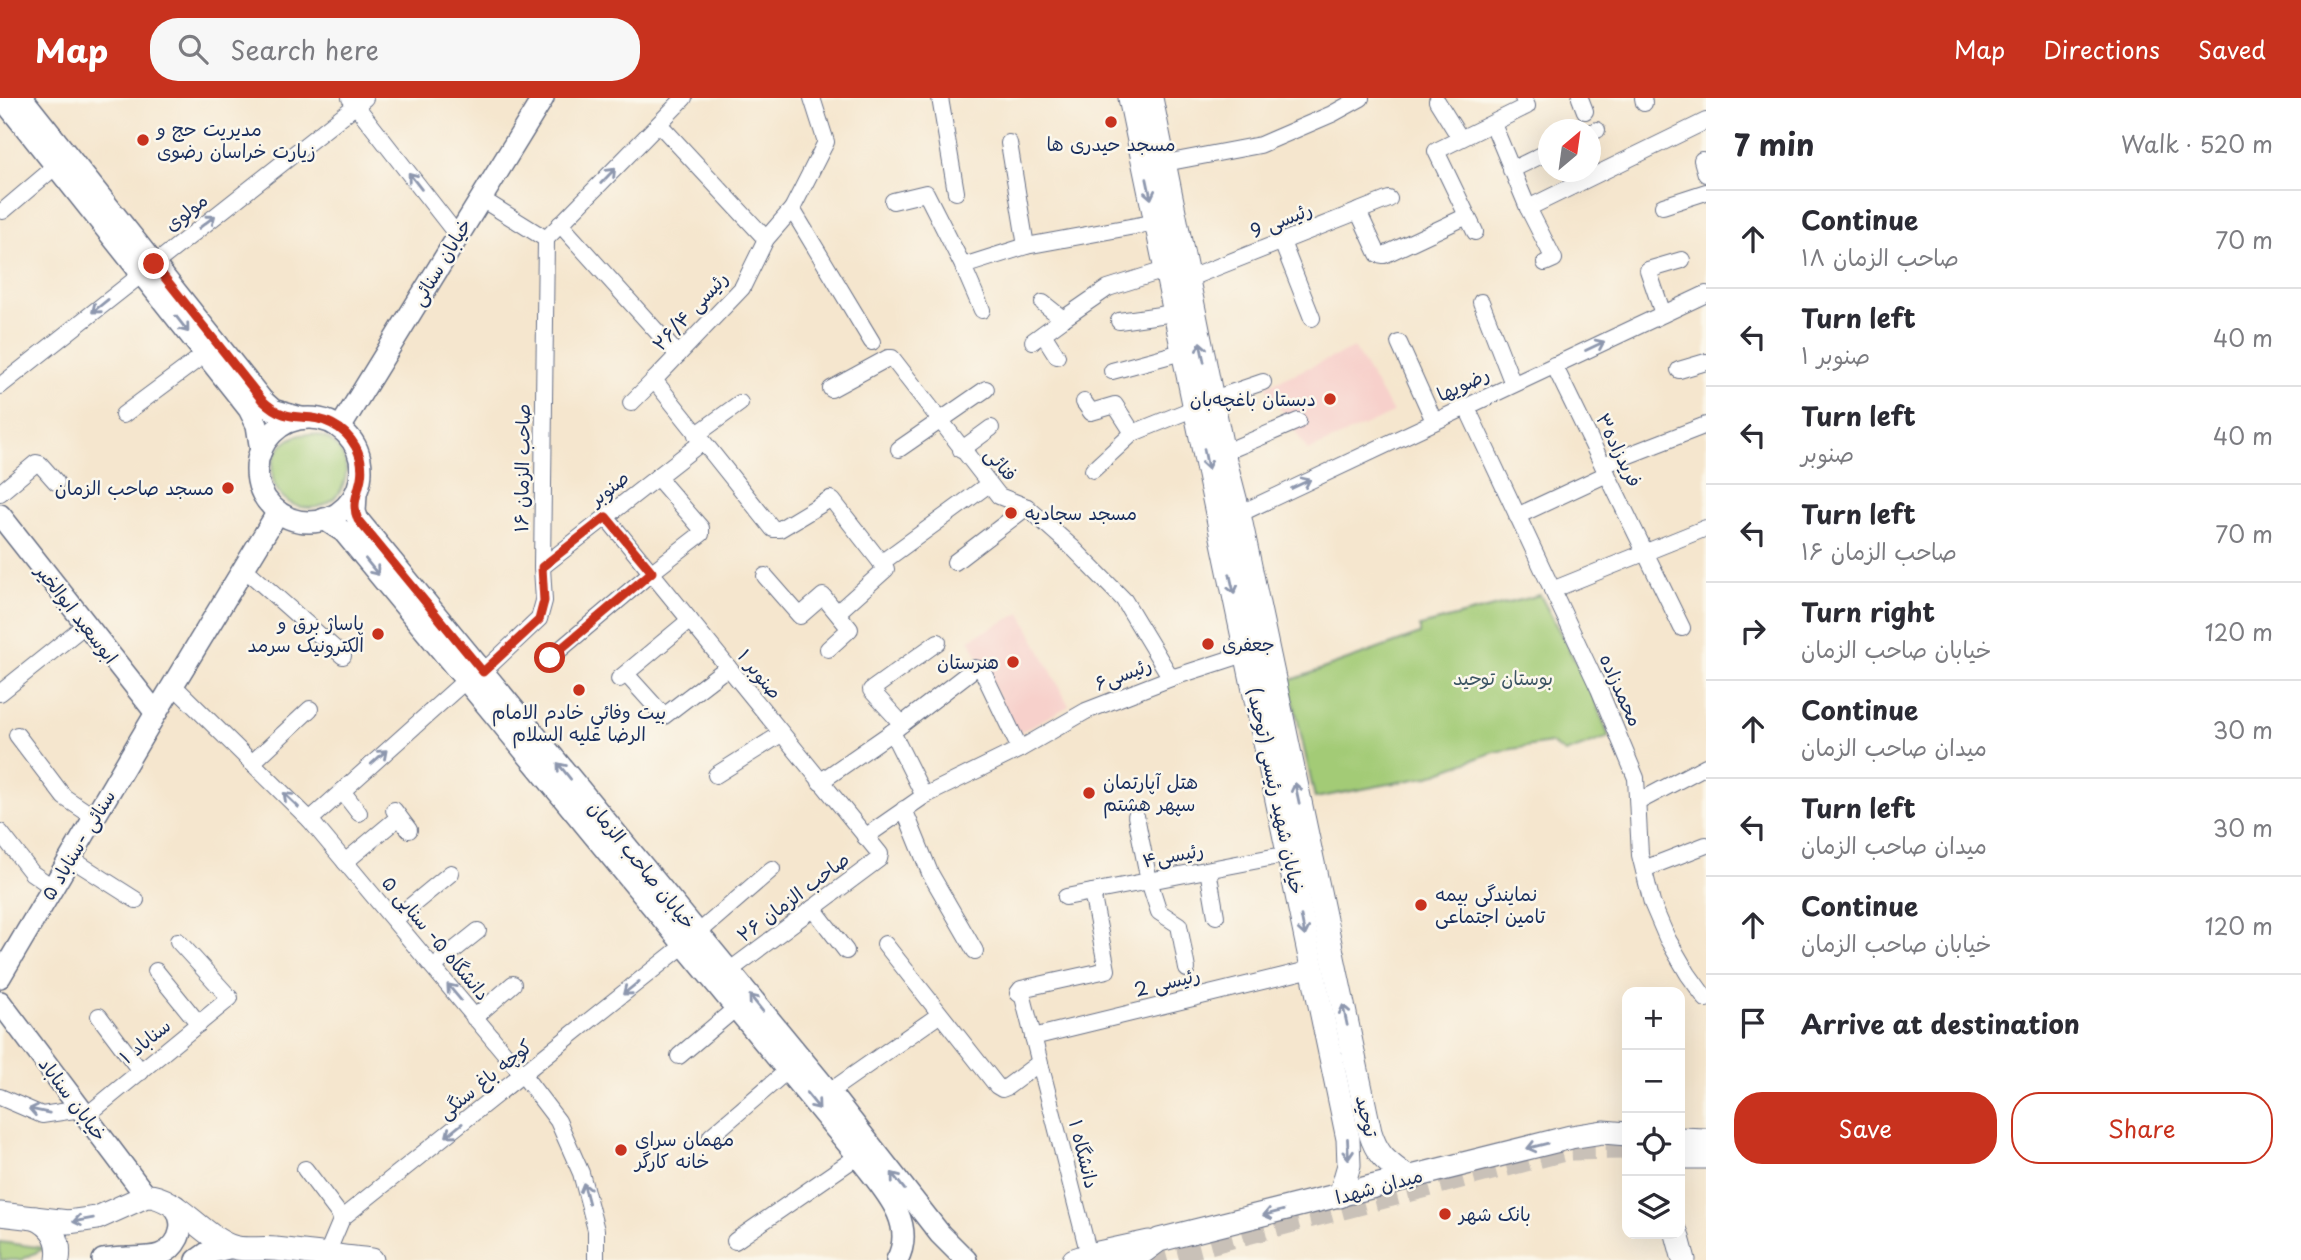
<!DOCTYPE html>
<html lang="en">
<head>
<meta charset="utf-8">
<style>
	body { margin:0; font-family:"Playpen Sans","Playpen Sans Arabic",sans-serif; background:#f7f7f7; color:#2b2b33 }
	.controls { position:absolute; right:21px; bottom:21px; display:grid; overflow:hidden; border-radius:14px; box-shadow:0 7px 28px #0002 }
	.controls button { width:63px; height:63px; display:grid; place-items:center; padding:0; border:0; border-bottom:2px solid #e1e1e2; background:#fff; color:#2b2b33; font:35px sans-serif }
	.compass { position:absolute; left:1538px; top:21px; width:63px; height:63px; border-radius:50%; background:#fff; box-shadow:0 7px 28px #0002; rotate:29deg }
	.stop { position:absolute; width:21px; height:21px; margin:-16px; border:5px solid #c8321e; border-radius:50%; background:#fff }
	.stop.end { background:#c8321e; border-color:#fff; box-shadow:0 2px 7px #0008 }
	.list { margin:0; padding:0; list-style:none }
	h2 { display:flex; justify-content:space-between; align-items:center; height:91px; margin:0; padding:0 28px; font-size:30px }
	h2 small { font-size:23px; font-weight:400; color:#7c7c81 }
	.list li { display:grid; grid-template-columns:46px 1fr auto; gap:21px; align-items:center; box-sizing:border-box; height:98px; padding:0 28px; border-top:2px solid #e1e1e2 }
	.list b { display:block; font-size:26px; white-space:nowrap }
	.list p { margin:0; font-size:23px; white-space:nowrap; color:#7c7c81 }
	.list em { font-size:23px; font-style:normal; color:#7c7c81 }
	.actions { display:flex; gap:14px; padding:21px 28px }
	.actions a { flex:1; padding:16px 0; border:2px solid #c8321e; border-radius:28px; text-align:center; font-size:24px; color:#c8321e }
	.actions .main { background:#c8321e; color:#fff }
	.icon { flex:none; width:38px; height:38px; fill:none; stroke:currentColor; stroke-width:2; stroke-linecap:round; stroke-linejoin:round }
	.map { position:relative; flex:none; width:1706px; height:1162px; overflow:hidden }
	header { display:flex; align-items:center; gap:42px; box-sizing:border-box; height:98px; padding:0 35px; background:#c8321e; color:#fff }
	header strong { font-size:33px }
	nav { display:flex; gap:38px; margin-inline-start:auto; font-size:24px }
	.search { width:490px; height:63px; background:#f7f7f7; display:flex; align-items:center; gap:18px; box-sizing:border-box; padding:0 24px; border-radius:28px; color:#7c7c81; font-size:26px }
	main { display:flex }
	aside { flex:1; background:#fff }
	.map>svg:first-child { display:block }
	.built { fill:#f7d0cb }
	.green { fill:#a3cb76; stroke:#5f7d6a; stroke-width:2 }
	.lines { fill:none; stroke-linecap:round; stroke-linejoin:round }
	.primary-tunnel { stroke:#c9c1b8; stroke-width:23; stroke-dasharray:23 11; stroke-linecap:butt }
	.street-casing { stroke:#676f85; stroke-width:18 }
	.secondary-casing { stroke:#676f85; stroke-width:24 }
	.primary-casing { stroke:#676f85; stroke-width:25 }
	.street { stroke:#fff; stroke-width:16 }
	.secondary { stroke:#fff; stroke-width:21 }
	.primary { stroke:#fff; stroke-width:23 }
	.oneway { stroke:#8d97ae }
	.route { stroke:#c8321e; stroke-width:9 }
	.poi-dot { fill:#c8321e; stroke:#fbf7ec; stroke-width:2.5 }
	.labels { text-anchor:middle; stroke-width:5; stroke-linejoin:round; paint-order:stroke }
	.poi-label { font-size:19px; fill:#1b2f5e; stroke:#fbf7ec; text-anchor:start }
	.street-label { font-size:19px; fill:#1b2f5e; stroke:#fbf7ec }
	.park-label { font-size:19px; fill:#3d5664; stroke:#fbf7ec }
</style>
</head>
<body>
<header>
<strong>Map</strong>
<div class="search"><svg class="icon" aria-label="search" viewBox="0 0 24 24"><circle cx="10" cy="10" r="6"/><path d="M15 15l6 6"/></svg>Search here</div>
<nav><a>Map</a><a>Directions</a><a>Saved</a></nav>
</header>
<main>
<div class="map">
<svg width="1706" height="1162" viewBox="0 0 1706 1162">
	<rect width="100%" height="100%" fill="#fbf7ec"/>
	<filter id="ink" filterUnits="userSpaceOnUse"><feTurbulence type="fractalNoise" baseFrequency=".0143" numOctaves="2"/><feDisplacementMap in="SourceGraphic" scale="14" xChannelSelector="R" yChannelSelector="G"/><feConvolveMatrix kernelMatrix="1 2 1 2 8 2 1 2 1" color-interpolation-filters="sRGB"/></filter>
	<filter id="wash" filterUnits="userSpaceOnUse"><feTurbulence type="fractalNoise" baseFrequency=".00686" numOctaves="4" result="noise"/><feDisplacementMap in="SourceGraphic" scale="28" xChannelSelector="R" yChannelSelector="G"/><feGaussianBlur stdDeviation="1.57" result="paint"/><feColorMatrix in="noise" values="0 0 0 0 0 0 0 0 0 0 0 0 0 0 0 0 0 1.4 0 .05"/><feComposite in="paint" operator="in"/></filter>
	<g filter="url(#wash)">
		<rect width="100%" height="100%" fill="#f5e6ce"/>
		<g class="built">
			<polygon points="1354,250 1393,315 1308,353 1266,288"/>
			<polygon points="1021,515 1069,608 1018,635 969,541"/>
		</g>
		<g class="green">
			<circle cx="309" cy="373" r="37"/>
			<polygon points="1540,497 1591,593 1609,639 1565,655 1550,645 1494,654 1426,679 1315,700 1289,583 1420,536 1420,528"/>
			<polygon points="0,1144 45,1150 21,1162 0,1162"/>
		</g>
	</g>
	<g filter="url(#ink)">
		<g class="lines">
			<polyline class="primary-tunnel" points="1144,1162 1568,1051 1627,1050"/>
			<defs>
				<g id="street">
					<polyline points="350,0 457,137"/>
					<polyline points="812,0 826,44 792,111 766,141 742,190 654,282 773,431 780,431 830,401 833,403 886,471 838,514"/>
					<polyline points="940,0 956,94"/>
					<polyline points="1580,0 1585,13"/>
					<polyline points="1643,0 1644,5"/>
					<polyline points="1437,3 1460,40"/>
					<polyline points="659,26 766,141"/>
					<polyline points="1493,26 1528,110 1554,161 1545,165"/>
					<polyline points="1590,35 1597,32"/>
					<polyline points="1009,45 1026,148"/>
					<polyline points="1702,62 1706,76"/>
					<polyline points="1165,65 1260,47 1332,16 1361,0"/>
					<polyline points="1511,72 1548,54"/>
					<polyline points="480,100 546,141"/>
					<polyline points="893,103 926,95 963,168"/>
					<polyline points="1663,108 1706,94"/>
					<polyline points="1528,110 1706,23"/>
					<polyline points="792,111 872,244"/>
					<polyline points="3,113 56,68"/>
					<polyline points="1358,113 1378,156 1384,157 1467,118"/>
					<polyline points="560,126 678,257"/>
					<polyline points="1475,134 1436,53 1527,8 1523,0"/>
					<polyline points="546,141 684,0"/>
					<polyline points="1282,144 1312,220"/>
					<polyline points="1187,181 1389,101"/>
					<polyline points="1481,204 1513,286"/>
					<polyline points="1043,205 1063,221 1108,190 1165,172"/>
					<polyline points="982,212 963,168 1026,148 1157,124"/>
					<polyline points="1663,216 1648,172 1682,162"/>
					<polyline points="1119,223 1174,215"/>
					<polyline points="1043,236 1057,258"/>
					<polyline points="1033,243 1063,221"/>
					<polyline points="1399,245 1434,323"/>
					<polyline points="1554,267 1682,530"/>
					<polyline points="1679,272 1706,264"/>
					<polyline points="1112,273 1182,254"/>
					<polyline points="0,288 365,0"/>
					<polyline points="831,291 888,260 892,260 999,398 1027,409 1074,451 1124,502 1171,580"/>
					<polyline points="1213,301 1263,284"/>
					<polyline points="1084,304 1091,314 1115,307 1133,335"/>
					<polyline points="631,305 654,282"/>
					<polyline points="1466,308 1599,591 1636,680 1640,757 1652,805 1667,840 1688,876 1706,901"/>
					<polyline points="123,317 205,256"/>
					<polyline points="696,337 740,305"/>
					<polyline points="899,351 986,291"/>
					<polyline points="961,352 991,330"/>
					<polyline points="1223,355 1298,323"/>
					<polyline points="1603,367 1706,327"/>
					<polyline points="1093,372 1133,335 1195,310"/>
					<polyline points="0,395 36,365 40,366 56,384"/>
					<polyline points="1239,416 1706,196"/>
					<polyline points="1517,418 1607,376"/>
					<polyline points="606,419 880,756 879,761 729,873"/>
					<polyline points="955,464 1027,409"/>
					<polyline points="881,465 989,386"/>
					<polyline points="542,469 702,344"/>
					<polyline points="245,471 343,558"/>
					<polyline points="765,478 800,518 823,498 850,531 828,551"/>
					<polyline points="1552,492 1706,430"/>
					<polyline points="550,560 652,474 701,436 701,430 657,379"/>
					<polyline points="483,574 539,521 544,503 542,469 546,141"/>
					<polyline points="626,576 664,618 728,569"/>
					<polyline points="619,581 690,522"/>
					<polyline points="173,587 310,722 523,977 558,1023 581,1075 596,1132 596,1162"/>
					<polyline points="0,595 85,527"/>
					<polyline points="902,626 871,592 938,544"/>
					<polyline points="892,634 924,698"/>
					<polyline points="17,637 64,699 94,719"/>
					<polyline points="252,665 310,611"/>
					<polyline points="716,677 781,636"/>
					<polyline points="820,684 892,634 975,570 980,571 983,574 1020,651"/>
					<polyline points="342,693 359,715"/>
					<polyline points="1638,704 1706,668"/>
					<polyline points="904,711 930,775 975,853"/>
					<polyline points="394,712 409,732"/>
					<polyline points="1136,718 1149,783 1159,814 1179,827 1187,871"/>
					<polyline points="310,722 466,582"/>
					<polyline points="0,734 32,775 52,789"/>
					<polyline points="865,739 924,698 1020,651 1086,613 1171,580 1248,555"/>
					<polyline points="70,760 136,802"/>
					<polyline points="345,764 399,719"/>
					<polyline points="1644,771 1706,747"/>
					<polyline points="1208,772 1216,818"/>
					<polyline points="1066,799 1289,756"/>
					<polyline points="813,810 846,853"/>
					<polyline points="394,822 451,775"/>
					<polyline points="698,835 772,771"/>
					<polyline points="885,846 997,988 1002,991 1007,989 1039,965"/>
					<polyline points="433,869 478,833"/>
					<polyline points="156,873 199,926"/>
					<polyline points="99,918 141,974"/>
					<polyline points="474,920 513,886"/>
					<polyline points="1033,939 1312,871"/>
					<polyline points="679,958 736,910"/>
					<polyline points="829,994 939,917"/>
					<polyline points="0,999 42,1017 81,1011"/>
					<polyline points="86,1018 230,900 178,843"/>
					<polyline points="711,1038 788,972"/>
					<polyline points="305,1071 342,1120"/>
					<polyline points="735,1143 858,1058"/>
					<polyline points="1089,1157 1023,899 1018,895 1021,891 1107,872 1092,794"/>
					<polyline points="326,1158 342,1120 684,847"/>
				</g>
				<g id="secondary">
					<polyline points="2,0 249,311 257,327 261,353"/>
					<polyline points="22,0 262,302 273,312 301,320"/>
					<circle cx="309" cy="372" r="52"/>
					<polyline points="340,330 543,0"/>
					<polyline points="356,396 355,414 358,422 829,994 940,1136 966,1162"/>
					<polyline points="0,417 156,615"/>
					<path d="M324,421L344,434L858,1058C880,1088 918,1123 897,1162"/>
					<polyline points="0,879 156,615 278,414"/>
					<polyline points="0,904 146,1098"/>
					<path d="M103,1162C111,1161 118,1160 126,1160C147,1159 167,1162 178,1140C183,1128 181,1120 175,1108"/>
					<polyline points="197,1162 207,1155 233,1149"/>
				</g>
				<g id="primary">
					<polyline points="1130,0 1348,1041 1349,1067 1340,1098"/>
					<path d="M1151,0L1223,355L1239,416L1370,1034C1378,1060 1388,1064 1408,1080"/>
					<polyline points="1680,1041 1706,1042"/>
					<polyline points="1680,1059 1706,1059"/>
					<path d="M0,1116L68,1124L97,1120L146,1098C174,1096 202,1139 233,1149C245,1153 262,1149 276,1151C308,1154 340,1159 372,1162"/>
					<path d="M35,1120C53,1128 61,1142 58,1162"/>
					<polyline points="1677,1136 1684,1162"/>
					<polyline points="1074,1162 1089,1157 1149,1144"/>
					<polyline points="1132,1162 1159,1142 1571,1039 1603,1034 1627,1036"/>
				</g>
			</defs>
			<use href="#street" class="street-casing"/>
			<use href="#secondary" class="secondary-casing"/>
			<use href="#primary" class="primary-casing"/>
			<use href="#street" class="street"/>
			<use href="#secondary" class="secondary"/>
			<use href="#primary" class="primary"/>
		</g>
		<defs><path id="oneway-shaft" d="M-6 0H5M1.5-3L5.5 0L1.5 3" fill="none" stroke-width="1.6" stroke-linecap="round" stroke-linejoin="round" transform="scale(1.75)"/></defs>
		<g class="oneway">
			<use href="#oneway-shaft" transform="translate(608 78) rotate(-46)"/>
			<use href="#oneway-shaft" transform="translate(415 83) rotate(-128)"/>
			<use href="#oneway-shaft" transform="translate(1149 91) rotate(78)"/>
			<use href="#oneway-shaft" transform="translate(207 124) rotate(-38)"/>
			<use href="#oneway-shaft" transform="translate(100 208) rotate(141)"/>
			<use href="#oneway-shaft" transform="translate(182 226) rotate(52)"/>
			<use href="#oneway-shaft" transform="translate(1595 248) rotate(-25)"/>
			<use href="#oneway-shaft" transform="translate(1202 254) rotate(-102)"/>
			<use href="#oneway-shaft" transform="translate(1206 361) rotate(79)"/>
			<use href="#oneway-shaft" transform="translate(1301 386) rotate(-25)"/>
			<use href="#oneway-shaft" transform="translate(372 469) rotate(51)"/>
			<use href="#oneway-shaft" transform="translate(1232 486) rotate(77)"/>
			<use href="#oneway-shaft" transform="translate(379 659) rotate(-42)"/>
			<use href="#oneway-shaft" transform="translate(564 673) rotate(-129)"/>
			<use href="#oneway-shaft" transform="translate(1297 695) rotate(-102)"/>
			<use href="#oneway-shaft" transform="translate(291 702) rotate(-136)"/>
			<use href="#oneway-shaft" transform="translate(1303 828) rotate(79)"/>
			<use href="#oneway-shaft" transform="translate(631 890) rotate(141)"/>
			<use href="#oneway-shaft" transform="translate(454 894) rotate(-130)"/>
			<use href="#oneway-shaft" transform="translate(756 905) rotate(-129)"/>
			<use href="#oneway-shaft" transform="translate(1345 917) rotate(-102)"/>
			<use href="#oneway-shaft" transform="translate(813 1003) rotate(51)"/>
			<use href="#oneway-shaft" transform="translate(39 1013) rotate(-168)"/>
			<use href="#oneway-shaft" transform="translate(454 1032) rotate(141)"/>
			<use href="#oneway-shaft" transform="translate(1537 1048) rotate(166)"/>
			<use href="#oneway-shaft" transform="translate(1348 1051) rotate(87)"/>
			<use href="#oneway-shaft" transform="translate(898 1083) rotate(-128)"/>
			<use href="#oneway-shaft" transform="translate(586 1095) rotate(-105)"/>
			<use href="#oneway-shaft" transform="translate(1273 1115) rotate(166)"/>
			<use href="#oneway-shaft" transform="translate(83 1122) rotate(170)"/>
		</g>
	</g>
	<g class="lines" filter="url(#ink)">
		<path class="route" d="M154,166L262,302C290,329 305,312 332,326C352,336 365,358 361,380C358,396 351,406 358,422L483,574L539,522L544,503L542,469L606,419L652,474L550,560"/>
	</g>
	<g class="poi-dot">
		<circle cx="1111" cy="24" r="7"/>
		<circle cx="143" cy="42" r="7"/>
		<circle cx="1330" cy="301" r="7"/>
		<circle cx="228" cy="390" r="7"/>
		<circle cx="1011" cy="415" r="7"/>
		<circle cx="378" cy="536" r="7"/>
		<circle cx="1208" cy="546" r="7"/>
		<circle cx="1013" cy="564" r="7"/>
		<circle cx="579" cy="592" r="7"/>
		<circle cx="1089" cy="695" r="7"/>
		<circle cx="1421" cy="807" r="7"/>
		<circle cx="621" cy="1052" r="7"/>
		<circle cx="1445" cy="1116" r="7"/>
	</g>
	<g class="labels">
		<g class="poi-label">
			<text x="157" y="38">مدیریت حج و<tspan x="157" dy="22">زیارت خراسان رضوی</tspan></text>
			<text x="1111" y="53" text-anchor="middle">مسجد حیدری ها</text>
			<text x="1316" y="308" text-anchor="end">دبستان باغچه‌بان</text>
			<text x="214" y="397" text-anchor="end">مسجد صاحب الزمان</text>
			<text x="1025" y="422">مسجد سجادیه</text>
			<text x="364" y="532" text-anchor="end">پاساژ برق و<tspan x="364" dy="22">الکترونیک سرمد</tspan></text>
			<text x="1222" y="553">جعفری</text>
			<text x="999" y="571" text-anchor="end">هنرستان</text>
			<text x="579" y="621" text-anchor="middle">بيت وفائي خادم الامام<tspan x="579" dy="22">الرضا عليه السلام</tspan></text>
			<text x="1103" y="691">هتل آپارتمان<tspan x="1103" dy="22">سپهر هشتم</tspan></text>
			<text x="1435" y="803">نمایندگی بیمه<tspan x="1435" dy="22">تامین اجتماعی</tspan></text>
			<text x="635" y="1048">مهمان سرای<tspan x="635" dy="22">خانه کارگر</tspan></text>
			<text x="1459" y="1123">بانک شهر</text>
		</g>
		<g class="street-label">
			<text transform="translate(186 114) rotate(-38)" y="7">مولوی</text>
			<text transform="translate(1281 122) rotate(-22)" y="7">رئیسی 9</text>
			<text transform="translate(441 164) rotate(-59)" y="7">خیابان سنائی</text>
			<text transform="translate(690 213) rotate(-47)" y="7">رئیسی ۲۶/۴</text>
			<text transform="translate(1463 286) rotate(-25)" y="7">رضویها</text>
			<text transform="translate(1619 352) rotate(64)" y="7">فریدزاده۳</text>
			<text transform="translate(1001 366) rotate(48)" y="7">فنائی</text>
			<text transform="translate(522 370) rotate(-89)" y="7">صاحب الزمان ۱۶</text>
			<text transform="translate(609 390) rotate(-38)" y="7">صنوبر</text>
			<text transform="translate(77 516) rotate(52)" y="7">ابوسعید ابوالخیر</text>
			<text transform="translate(760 576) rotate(51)" y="7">صنوبر ۱</text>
			<text transform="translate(1123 576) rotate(-21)" y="7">رئیسی۶</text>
			<text transform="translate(1621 592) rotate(66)" y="7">محمدزاده</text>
			<text transform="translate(1276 693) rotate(78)" y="7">خیابان شهید رئیسی (توحید)</text>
			<text transform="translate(78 747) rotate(-59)" y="7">سنائی -سناباد ۵</text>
			<text transform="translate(1173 757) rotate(-11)" y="7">رئیسی۴</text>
			<text transform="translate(642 767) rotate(51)" y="7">خیابان صاحب الزمان</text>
			<text transform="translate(793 799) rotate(-37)" y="7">صاحب الزمان ۲۶</text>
			<text transform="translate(436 840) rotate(50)" y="7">دانشگاه ۵- سنایی ۵</text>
			<text transform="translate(1167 884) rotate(-14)" y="7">رئیسی 2</text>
			<text transform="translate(145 943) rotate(-39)" y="7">سناباد ۱</text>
			<text transform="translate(485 981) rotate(-39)" y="7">کوچه باغ سنگی</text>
			<text transform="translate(73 1001) rotate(53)" y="7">خیابان سناباد</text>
			<text transform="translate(1367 1018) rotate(77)" y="7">توحید</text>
			<text transform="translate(1084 1056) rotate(76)" y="7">دانشگاه ۱</text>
			<text transform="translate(1379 1088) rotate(-15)" y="7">میدان شهدا</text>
		</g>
		<g class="park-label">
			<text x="1503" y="587">بوستان توحید</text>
		</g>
	</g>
</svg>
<div class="controls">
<button>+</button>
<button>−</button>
<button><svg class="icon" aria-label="locate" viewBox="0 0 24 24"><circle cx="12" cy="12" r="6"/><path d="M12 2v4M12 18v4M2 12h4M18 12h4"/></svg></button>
<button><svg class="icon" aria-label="layers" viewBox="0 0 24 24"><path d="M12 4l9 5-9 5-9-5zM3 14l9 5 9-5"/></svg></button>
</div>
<svg class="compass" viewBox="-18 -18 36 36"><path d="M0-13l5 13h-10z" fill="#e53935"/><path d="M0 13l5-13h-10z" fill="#7c7c81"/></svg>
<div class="stop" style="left:550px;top:560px"></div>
<div class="stop end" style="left:154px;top:166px"></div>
</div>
<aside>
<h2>7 min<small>Walk · 520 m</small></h2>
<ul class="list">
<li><svg class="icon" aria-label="ahead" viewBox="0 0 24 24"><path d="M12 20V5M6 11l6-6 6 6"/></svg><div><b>Continue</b><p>صاحب الزمان ۱۸</p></div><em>70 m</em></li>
<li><svg class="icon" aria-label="left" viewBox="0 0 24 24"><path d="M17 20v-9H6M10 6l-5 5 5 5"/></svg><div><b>Turn left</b><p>صنوبر ۱</p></div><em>40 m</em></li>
<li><svg class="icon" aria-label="left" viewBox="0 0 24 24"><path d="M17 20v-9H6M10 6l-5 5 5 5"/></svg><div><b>Turn left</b><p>صنوبر</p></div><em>40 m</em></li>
<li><svg class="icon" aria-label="left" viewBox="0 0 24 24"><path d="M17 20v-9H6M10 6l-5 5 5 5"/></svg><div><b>Turn left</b><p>صاحب الزمان ۱۶</p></div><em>70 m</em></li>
<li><svg class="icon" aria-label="right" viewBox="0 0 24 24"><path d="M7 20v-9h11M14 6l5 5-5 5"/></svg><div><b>Turn right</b><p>خیابان صاحب الزمان</p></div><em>120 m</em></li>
<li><svg class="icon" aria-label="ahead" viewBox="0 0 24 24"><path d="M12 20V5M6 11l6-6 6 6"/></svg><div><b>Continue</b><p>میدان صاحب الزمان</p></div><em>30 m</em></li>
<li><svg class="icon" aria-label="left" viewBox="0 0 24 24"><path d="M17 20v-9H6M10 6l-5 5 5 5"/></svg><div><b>Turn left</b><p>میدان صاحب الزمان</p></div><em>30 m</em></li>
<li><svg class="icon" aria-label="ahead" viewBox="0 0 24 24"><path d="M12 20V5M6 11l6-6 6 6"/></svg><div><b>Continue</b><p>خیابان صاحب الزمان</p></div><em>120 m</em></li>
<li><svg class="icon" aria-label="arrive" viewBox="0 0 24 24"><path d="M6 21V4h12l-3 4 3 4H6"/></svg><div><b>Arrive at destination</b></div></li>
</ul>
<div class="actions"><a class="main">Save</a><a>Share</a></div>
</aside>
</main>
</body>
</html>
